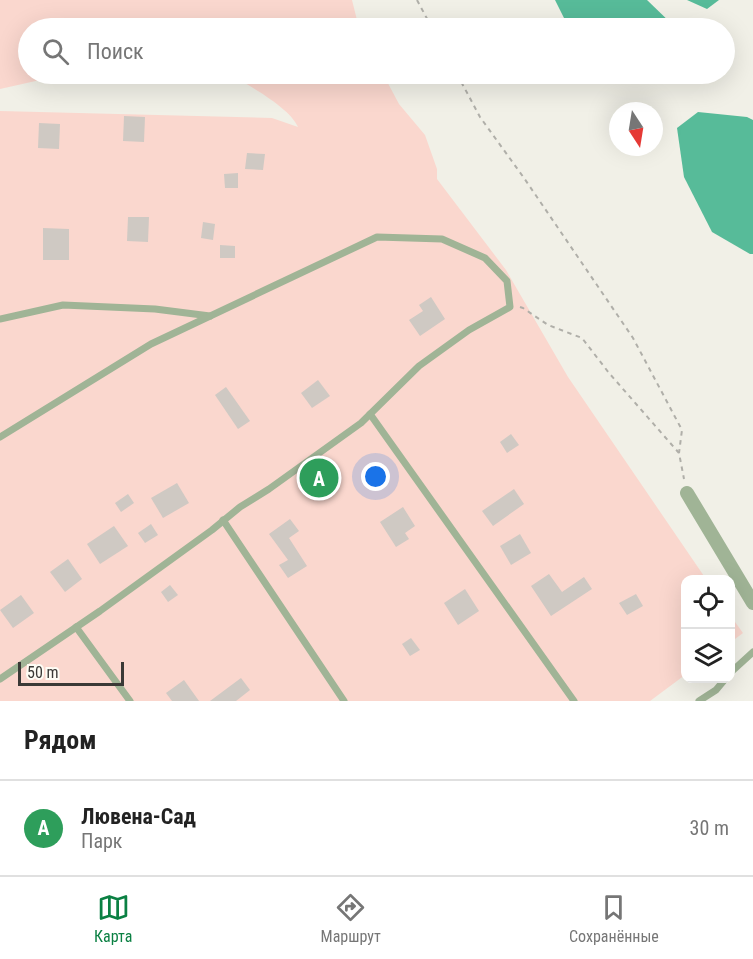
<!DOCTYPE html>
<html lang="ru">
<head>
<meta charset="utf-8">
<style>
	body { margin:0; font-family:"Roboto Condensed",sans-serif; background:#f2f2f2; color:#222 }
	.controls { position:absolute; right:18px; bottom:18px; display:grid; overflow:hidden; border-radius:12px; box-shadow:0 6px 24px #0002 }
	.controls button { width:54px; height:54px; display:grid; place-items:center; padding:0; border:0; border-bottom:2px solid #e0e0e0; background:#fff; color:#222; font:30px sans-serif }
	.compass { position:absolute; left:609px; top:102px; width:54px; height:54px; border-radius:50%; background:#fff; box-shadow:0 6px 24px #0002; rotate:168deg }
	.scale { position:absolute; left:18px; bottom:15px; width:106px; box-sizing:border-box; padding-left:6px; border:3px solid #3a3936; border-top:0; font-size:16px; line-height:21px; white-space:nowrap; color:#3a3936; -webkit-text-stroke:4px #fefdf5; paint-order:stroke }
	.you { position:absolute; left:376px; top:477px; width:21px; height:21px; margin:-15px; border:4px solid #fff; border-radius:50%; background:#1a73e8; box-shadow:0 0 0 9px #1a73e833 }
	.badge { display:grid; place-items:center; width:39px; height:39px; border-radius:50%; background:#0b8043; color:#fff; font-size:20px; font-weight:700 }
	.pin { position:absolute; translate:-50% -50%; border:3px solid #fff; box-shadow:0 2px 6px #0006 }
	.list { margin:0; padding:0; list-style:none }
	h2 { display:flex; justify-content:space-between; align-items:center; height:78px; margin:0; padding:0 24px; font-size:26px }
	h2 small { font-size:20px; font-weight:400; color:#767676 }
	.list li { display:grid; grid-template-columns:39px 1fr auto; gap:18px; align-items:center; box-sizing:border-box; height:96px; padding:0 24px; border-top:2px solid #e0e0e0 }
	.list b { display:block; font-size:22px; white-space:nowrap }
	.list p { margin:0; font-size:20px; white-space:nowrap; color:#767676 }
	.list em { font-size:20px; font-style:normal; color:#767676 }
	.icon { flex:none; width:33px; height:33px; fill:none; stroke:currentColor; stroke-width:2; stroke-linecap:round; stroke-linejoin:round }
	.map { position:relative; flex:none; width:753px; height:701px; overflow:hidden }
	.search { position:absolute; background:#fff; box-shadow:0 6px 24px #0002; left:18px; right:18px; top:18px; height:66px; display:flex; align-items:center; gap:15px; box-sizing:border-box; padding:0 21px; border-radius:33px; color:#767676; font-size:22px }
	.sheet { height:174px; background:#fff }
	nav { display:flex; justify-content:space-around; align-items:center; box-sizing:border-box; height:84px; border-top:2px solid #e0e0e0; background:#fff; font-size:16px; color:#767676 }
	nav a { display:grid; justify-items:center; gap:3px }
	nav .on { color:#0b8043 }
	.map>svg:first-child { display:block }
	.green { fill:#fad7ce }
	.water { fill:#57bb99 }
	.building { fill:#cfc9c3 }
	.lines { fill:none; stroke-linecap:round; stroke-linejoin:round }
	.path { stroke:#b0afa9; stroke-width:2; stroke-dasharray:4.5 4.5; stroke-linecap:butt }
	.lane { stroke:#a0b496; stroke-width:7 }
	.street { stroke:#a0b496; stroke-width:14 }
</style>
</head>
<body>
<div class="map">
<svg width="753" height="701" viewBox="0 0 753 701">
	<rect width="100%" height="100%" fill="#f1f0e7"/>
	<g class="green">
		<polygon points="0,0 352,0 359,28 28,28 28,74 64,74 49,78 0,89"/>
		<path d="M230,74H383L399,104L425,135L437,169V179L506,270L568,377L706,579L686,580L685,675L650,701H0V111L272,118L298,127C289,107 249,86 230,74Z"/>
		<polygon points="730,615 743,633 731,642 730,642"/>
	</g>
	<g class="water">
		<polygon points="555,0 647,0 676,28 569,28"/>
		<polygon points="687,0 719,0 707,9"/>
		<polygon points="698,112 747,117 753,120 753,254 750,254 712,232 684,177 677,128"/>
	</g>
	<g class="building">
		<polygon points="124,116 145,117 144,142 123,141"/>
		<polygon points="39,123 60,124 59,149 38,148"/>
		<polygon points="247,153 265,154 263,170 245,169"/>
		<polygon points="238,173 238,188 225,188 224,174"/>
		<polygon points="128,217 149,217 148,242 127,241"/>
		<polygon points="203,222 215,224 213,240 201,238"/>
		<polygon points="43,228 69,229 69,260 43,260"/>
		<polygon points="220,245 235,246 235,258 220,258"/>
		<polygon points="431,297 445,319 420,336 409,320 423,311 419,305"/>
		<polygon points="318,380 330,396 312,408 301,393"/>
		<polygon points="226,387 250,421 238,429 215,395"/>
		<polygon points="511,434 519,445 507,453 500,442"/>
		<polygon points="177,483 189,503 163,518 151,498"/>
		<polygon points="514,489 524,504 493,526 482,511"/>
		<polygon points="128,494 134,503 121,512 115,503"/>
		<polygon points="403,507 415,526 405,533 409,539 396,547 380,522"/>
		<polygon points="290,519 299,531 289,538 307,566 288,578 279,565 288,560 269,534"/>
		<polygon points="151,524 158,535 145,543 138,533"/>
		<polygon points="114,526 128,546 100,564 87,544"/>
		<polygon points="520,534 531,553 511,565 500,546"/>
		<polygon points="68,559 82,579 65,592 50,572"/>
		<polygon points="549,574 562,592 584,577 592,589 551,616 531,586"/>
		<polygon points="170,585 178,595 168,602 161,592"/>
		<polygon points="465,589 479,611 458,625 444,603"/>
		<polygon points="636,594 643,606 627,615 619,603"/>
		<polygon points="21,595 34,613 13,628 0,610"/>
		<polygon points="411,638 420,650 410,656 402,644"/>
		<polygon points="241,678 250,690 236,701 210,701"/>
		<polygon points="184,680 199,701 172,701 166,693"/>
	</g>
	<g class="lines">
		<g class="path">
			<polyline points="417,0 432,28"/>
			<polyline points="457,74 480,117 524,178 633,338 682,430 679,453"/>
			<polyline points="520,307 523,308 548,325 582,338 609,373 679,453 684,479"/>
		</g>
		<g class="lane">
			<polyline points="0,319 63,305 155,309 210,316"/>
			<polyline points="370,414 574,701"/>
			<polyline points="0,437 151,344 377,237 442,239 485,258 507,281 510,307 469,330 419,366 361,423 269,489 240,507 212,530 100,611 0,679"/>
			<polyline points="223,520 344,701"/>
			<polyline points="76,627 130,701"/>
			<polyline points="730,673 753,652"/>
			<polyline points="699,701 716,690 726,678"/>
		</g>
		<polyline class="street" points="687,493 753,603"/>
	</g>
</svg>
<div class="controls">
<button><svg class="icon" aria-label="locate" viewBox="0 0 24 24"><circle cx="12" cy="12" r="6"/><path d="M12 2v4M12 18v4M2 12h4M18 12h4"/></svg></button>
<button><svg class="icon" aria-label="layers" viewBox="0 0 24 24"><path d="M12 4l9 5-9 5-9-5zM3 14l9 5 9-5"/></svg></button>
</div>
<svg class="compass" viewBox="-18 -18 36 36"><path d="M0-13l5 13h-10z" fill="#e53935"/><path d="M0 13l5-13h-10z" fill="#767676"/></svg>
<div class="scale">50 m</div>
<div class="you"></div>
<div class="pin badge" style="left:319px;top:478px;background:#2e9e5b">A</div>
<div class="search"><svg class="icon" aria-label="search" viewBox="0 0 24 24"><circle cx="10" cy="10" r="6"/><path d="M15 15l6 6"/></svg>Поиск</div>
</div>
<section class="sheet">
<h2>Рядом<small></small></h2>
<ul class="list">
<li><span class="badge" style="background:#2e9e5b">A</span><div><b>Лювена-Сад</b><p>Парк</p></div><em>30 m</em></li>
</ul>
</section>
<nav>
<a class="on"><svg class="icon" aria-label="map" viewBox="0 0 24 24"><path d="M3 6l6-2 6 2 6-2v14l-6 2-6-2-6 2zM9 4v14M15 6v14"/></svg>Карта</a>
<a><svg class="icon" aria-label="directions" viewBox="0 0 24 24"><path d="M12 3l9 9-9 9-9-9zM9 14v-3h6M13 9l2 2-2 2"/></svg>Маршрут</a>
<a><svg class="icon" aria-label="saved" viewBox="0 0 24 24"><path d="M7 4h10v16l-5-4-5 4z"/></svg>Сохранённые</a>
</nav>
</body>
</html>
